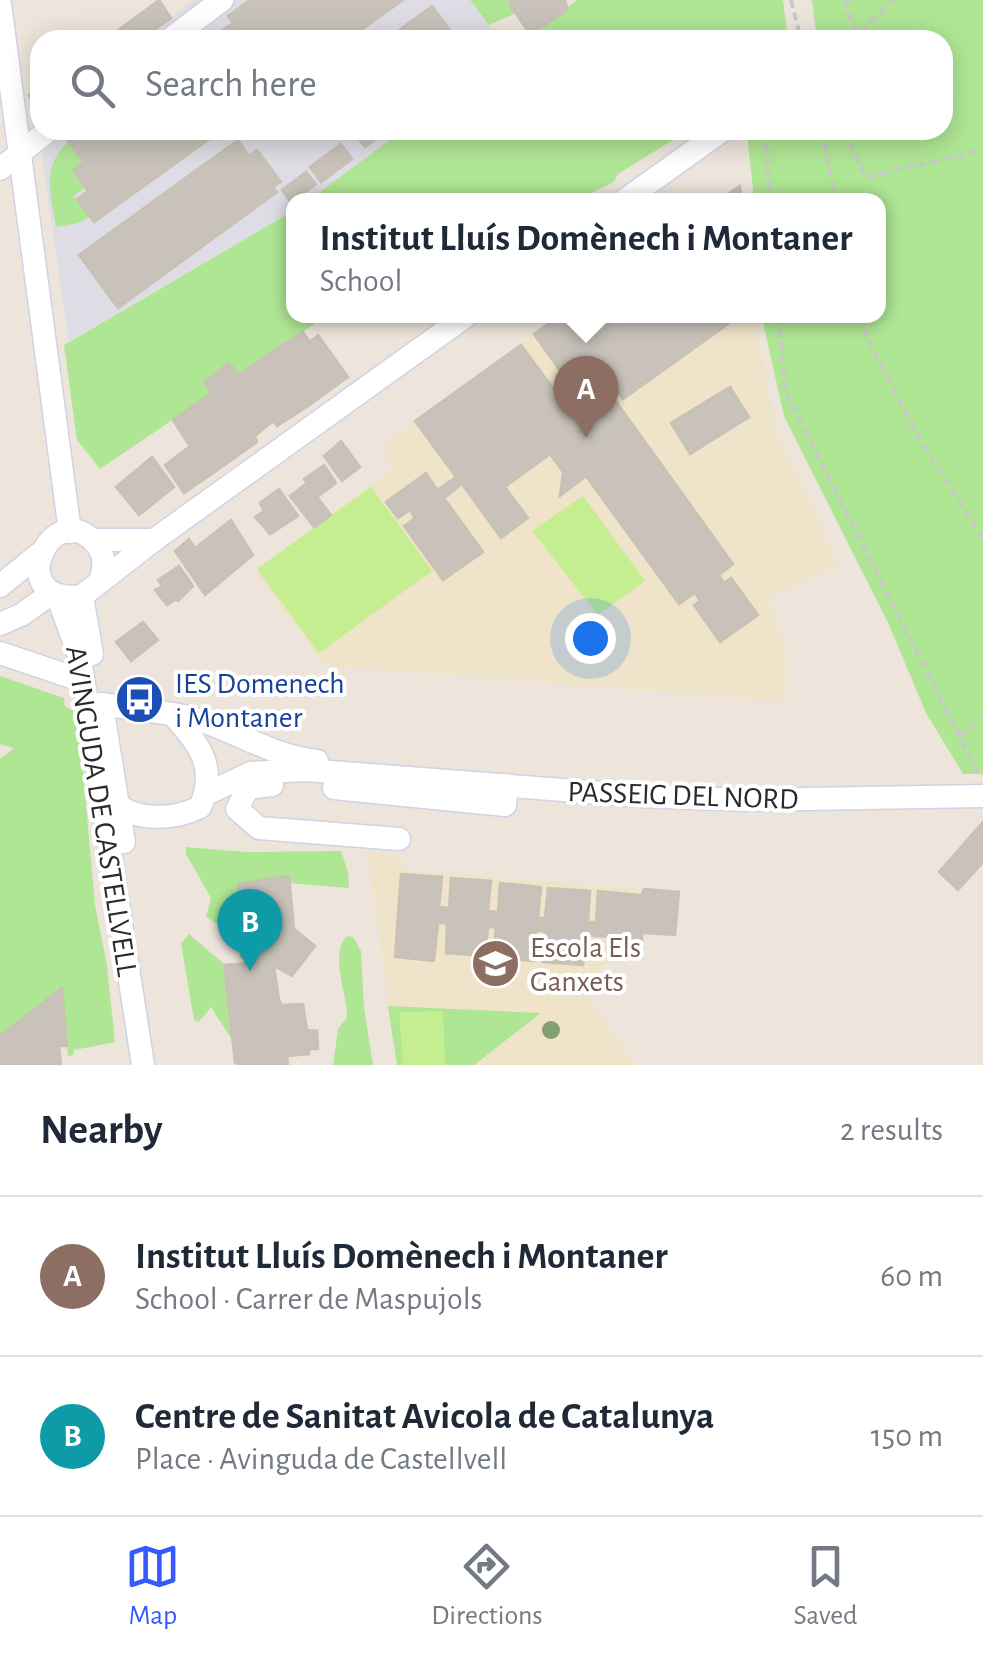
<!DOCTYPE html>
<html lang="en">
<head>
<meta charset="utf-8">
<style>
	body { margin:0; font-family:"Alegreya Sans",sans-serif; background:#f6f6f7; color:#1f2937 }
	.you { position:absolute; left:590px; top:638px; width:35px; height:35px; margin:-25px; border:8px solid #fff; border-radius:50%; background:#1a73e8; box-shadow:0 0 0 15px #1a73e833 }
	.badge { display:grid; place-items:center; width:65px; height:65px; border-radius:50%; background:#3558ff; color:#fff; font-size:32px; font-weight:700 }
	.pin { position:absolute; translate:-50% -82px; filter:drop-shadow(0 2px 5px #0008) }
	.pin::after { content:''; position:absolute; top:52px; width:35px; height:30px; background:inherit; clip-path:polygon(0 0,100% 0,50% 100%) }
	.popup { position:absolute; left:286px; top:193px; width:600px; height:130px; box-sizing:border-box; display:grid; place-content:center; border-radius:20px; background:#fff; filter:drop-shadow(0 2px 8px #0005); font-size:32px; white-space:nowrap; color:#747a83 }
	.popup b { font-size:38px; color:#1f2937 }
	.popup::after { content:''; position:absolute; left:50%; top:100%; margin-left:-20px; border:20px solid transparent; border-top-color:#fff }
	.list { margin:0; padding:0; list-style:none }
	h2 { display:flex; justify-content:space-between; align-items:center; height:130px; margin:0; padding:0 40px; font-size:42px }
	h2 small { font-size:32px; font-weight:400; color:#747a83 }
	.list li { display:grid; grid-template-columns:65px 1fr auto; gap:30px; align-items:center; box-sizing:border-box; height:160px; padding:0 40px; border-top:2px solid #e0e1e3 }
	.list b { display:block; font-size:38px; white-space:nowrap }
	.list p { margin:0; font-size:32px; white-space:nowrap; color:#747a83 }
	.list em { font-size:32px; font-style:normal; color:#747a83 }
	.icon { flex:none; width:55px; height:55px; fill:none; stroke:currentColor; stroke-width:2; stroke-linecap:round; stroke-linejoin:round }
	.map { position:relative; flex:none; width:983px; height:1065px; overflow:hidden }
	.search { position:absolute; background:#fff; box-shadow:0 5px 25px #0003; left:30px; right:30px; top:30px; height:110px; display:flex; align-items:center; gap:25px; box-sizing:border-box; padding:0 35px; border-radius:30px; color:#747a83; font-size:38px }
	.sheet { height:450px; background:#fff }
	nav { display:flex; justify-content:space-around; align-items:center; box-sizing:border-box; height:140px; border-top:2px solid #e0e1e3; background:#fff; font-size:28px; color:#747a83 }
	nav a { display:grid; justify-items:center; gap:5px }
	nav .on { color:#3558ff }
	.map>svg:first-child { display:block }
	.industrial { fill:#dedce4 }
	.education { fill:#efe3c9 }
	.green { fill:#afe694 }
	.pitch { fill:#c4ee8f }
	.building { fill:#c8c2ba; stroke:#c8c1b4; stroke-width:2.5 }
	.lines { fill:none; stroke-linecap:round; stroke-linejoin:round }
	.minor-casing { stroke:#d0d3e3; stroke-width:25 }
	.path { stroke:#c8c8c8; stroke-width:4; stroke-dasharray:8 5; stroke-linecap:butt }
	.minor { stroke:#fff; stroke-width:22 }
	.tree { fill:#80a16f }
	.labels { text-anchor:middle; stroke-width:8; stroke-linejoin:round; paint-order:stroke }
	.transit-label { font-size:30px; fill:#164399; stroke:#fff; text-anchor:start }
	.street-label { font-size:30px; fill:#2a2a2a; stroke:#fff }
	.education-label { font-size:30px; fill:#785e54; stroke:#fff; text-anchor:start }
</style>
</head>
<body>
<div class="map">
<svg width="983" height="1065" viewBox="0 0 983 1065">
	<rect width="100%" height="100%" fill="#ede5db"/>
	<g class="industrial">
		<polygon points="194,0 470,0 500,40 143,40"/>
		<polygon points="40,120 40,130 403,130 309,200 294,200 293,211 69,341 37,123"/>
	</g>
	<g class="education">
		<polygon points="559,316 755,316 776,429 838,564 768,598 785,645 786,702 323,665 254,571 393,468 380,447"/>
		<polygon points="367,851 403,856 403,870 679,892 675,935 643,933 642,940 635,942 579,985 636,1065 397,1065"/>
	</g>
	<g class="green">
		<polygon points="470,0 514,0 509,3 516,13 489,25"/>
		<polygon points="577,0 783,0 788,40 527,40"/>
		<polygon points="812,0 983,0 983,774 963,774 926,713 889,625 784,416 764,327 763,316 878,316 878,200 754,200 747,133 752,130 943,130 943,40 817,40"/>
		<polygon points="403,130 689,130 618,174 614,182 577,200 309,200"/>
		<path d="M69,142L84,162L73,170L85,187L74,196L90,217L79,223L56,227C51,195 41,164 69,142Z"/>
		<polygon points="293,211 294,316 345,316 332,324 326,316 239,375 229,364 212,393 100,469 77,440 64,345"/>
		<polygon points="0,676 64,698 65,706 78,714 95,905 107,966 115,1042 74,1050 73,1055 68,1056 61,989 0,1036 0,759 14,748 0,744"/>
		<polygon points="186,847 247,852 341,851 348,872 349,888 289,883 288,876 239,884 243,940 206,917 211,898 186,854"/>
		<polygon points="189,934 225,965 232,1040 211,1007 199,1022 194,1020 181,943"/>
		<path d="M347,936L354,938L361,951L364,1007L373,1065H333L338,1029L347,1017C347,992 329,955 347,936Z"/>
		<polygon points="388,1006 541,1013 474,1065 397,1065"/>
	</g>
	<g class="pitch">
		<polygon points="371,487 432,571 319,653 257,569"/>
		<polygon points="583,496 645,581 598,615 532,531"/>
		<polygon points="443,1011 445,1065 403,1065 399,1012"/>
	</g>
	<g class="building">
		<polygon points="159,0 171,18 140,40 105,40"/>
		<polygon points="250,0 403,0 347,40 209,40 233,23 228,16"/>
		<polygon points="514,0 565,0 568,9 530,35 509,3"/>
		<polygon points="432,6 457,40 386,40"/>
		<polygon points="40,87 40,113 38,114 29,95"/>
		<polygon points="84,130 222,130 94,222 77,199 88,191 73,170 84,162 68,141"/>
		<polygon points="352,130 387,130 365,147"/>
		<polygon points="238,140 249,156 257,150 281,182 273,187 277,192 118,308 79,255"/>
		<polygon points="341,144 352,159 321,182 310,167"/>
		<polygon points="306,172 316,184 291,202 282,190"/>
		<polygon points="740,186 742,200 719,200"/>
		<polygon points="559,316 721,316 728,324 623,399 607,378 602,382 733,564 719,575 724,583 731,578 758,615 720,642 694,605 700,601 695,593 679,604 586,476 560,496 563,472 550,454 505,487 528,518 501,538 462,484 444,498 483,552 443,580 404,526 415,518 410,510 398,518 386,502 426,473 437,490 456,477 415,421 521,345 553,388 566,379 534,334"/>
		<polygon points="303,332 310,342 318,335 348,377 311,404 276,349"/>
		<polygon points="276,349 311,404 277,426 273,421 255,436 257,442 209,476 173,420 212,393 205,382 229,363 239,375"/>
		<polygon points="730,387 749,417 690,454 671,423"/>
		<polygon points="341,441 360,467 342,481 324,456"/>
		<polygon points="190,446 209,476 184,493 165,465"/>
		<polygon points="152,457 174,487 139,515 116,487"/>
		<polygon points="324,465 336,483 317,497 331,515 314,527 290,496 307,483 304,479"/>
		<polygon points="279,489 298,516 270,534 255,517 264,511 260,503"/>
		<polygon points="231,520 253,555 205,595 175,551 189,539 195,548"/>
		<polygon points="179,566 193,586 178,601 176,599 167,605 155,590 162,586 158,580"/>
		<polygon points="143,622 158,640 131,661 116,642"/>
		<polygon points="983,822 983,862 958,890 939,872"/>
		<polygon points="401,874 442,877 439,907 449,908 451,878 491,881 488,911 498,912 500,883 541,887 538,918 545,918 548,888 590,891 588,922 596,922 598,891 640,895 639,903 644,889 679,892 675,935 642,933 642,940 586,935 583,965 543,962 545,931 536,931 534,961 493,958 496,928 492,927 488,927 485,956 446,953 447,923 438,923 434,961 395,957"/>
		<polygon points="289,876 294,929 315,946 292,976 274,966 279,1000 282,1005 303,1004 307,1030 317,1031 318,1049 309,1049 309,1054 287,1056 288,1065 243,1065 235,1063 225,972 225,965 249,963 241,956 247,950 238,884"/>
		<polygon points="62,988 67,1046 59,1046 61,1065 0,1065 0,1036"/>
	</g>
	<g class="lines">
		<defs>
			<g id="minor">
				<polyline points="0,4 70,532"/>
				<polyline points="169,40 222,0"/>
				<polyline points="0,169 49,130"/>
				<polyline points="625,200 723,130"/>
				<polyline points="93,540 154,540"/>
				<path d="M100,582C104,568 106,556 96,544C52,492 0,606 82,596L154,540L466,316"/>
				<polyline points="0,586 39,554"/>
				<polyline points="57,595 80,658 143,1065"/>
				<polyline points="82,596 92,654"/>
				<polyline points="0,624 21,615 52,593"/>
				<polyline points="0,653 83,681"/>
				<path d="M101,704L172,714C199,743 218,768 200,807C174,820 132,823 111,798"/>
				<polyline points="102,706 124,842"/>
				<path d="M172,714C223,721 266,756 317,761"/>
				<polyline points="272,785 248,788 237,809 259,828 399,839"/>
				<polyline points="334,788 505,805 507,785"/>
				<polyline points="206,794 251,773 305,770 641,796 748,800 983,796"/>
			</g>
		</defs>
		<use href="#minor" class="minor-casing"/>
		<g class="path">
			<polyline points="791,0 801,40"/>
			<polyline points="848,0 845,6 857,35"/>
			<polyline points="851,40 894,0"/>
			<polyline points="765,130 770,200"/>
			<polyline points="821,130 836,200"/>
			<polyline points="848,130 851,147 866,177 983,150"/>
			<polyline points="779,316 785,391 979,775"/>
			<polyline points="862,316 867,338 918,436 983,539"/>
			<polyline points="960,736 983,717"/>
		</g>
		<use href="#minor" class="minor"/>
	</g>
	<circle class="tree" cx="551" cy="1030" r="9"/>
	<defs>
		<symbol id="bus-disc" viewBox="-11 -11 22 22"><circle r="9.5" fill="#1a4fb4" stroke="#fff"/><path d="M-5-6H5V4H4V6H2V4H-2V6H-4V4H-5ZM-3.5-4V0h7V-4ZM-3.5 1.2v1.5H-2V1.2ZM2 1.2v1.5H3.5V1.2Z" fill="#fff"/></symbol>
		<symbol id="school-disc" viewBox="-11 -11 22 22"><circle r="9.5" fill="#8d6e63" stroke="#fff"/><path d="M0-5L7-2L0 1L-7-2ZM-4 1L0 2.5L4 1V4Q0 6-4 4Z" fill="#fff"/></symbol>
	</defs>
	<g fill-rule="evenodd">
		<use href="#bus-disc" x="112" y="672" width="55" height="55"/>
		<use href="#school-disc" x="468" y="936" width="55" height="55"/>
	</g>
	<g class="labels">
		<g class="transit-label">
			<text x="175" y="693">IES Domenech<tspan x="175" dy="34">i Montaner</tspan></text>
		</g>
		<g class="street-label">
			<text transform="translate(683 795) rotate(2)" y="10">PASSEIG DEL NORD</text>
			<text transform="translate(102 811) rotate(81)" y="10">AVINGUDA DE CASTELLVELL</text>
		</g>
		<g class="education-label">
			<text x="530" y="957">Escola Els<tspan x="530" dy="34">Ganxets</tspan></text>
		</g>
	</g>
</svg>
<div class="you"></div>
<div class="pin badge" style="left:586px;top:438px;background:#8d6e63">A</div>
<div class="popup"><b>Institut Lluís Domènech i Montaner</b>School</div>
<div class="pin badge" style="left:250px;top:971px;background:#0f9aa8">B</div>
<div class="search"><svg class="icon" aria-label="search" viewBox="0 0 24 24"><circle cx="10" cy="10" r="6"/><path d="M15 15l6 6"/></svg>Search here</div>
</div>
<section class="sheet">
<h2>Nearby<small>2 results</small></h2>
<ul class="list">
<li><span class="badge" style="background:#8d6e63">A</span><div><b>Institut Lluís Domènech i Montaner</b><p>School · Carrer de Maspujols</p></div><em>60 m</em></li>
<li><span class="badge" style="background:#0f9aa8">B</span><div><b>Centre de Sanitat Avicola de Catalunya</b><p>Place · Avinguda de Castellvell</p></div><em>150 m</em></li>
</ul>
</section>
<nav>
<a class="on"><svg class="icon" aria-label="map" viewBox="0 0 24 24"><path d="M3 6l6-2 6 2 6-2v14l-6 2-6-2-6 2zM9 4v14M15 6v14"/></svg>Map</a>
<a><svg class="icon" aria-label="directions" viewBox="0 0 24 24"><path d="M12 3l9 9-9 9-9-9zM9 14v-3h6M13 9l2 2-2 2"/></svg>Directions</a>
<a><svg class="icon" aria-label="saved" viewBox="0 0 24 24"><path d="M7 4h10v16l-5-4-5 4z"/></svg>Saved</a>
</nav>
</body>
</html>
